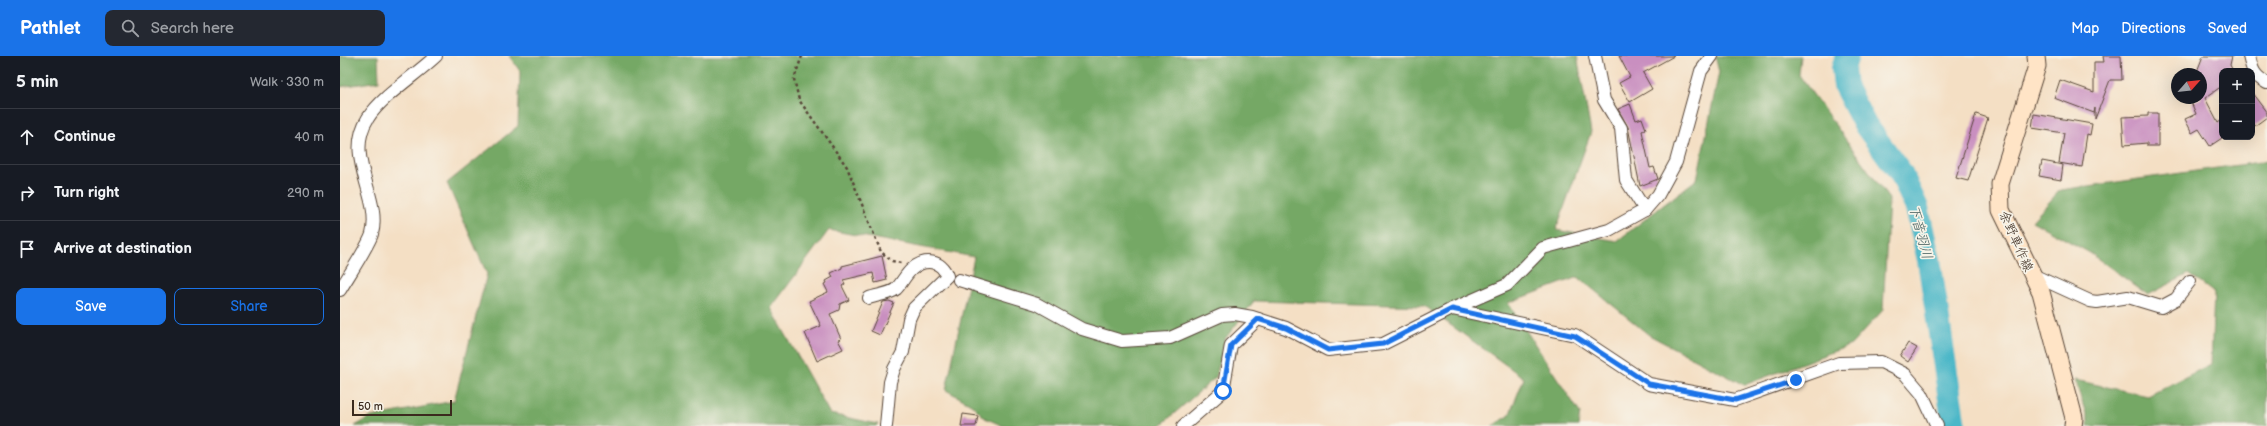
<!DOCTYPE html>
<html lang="en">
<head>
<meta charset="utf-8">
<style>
	body { margin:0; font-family:"Balsamiq Sans","Klee One",sans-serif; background:#242831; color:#f1f3f6 }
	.controls { position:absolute; right:12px; top:12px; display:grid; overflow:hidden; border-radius:8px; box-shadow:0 4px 16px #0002 }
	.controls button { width:36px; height:36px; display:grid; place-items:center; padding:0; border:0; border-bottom:1px solid #363941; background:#171b24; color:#f1f3f6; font:20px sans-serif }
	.compass { position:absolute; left:1831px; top:12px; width:36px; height:36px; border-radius:50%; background:#171b24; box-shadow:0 4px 16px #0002; rotate:63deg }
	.scale { position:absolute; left:12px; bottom:10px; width:100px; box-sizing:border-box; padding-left:4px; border:2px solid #3b2a1e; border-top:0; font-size:11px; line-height:14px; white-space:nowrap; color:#3b2a1e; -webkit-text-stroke:3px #f7f3e8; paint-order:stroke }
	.stop { position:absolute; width:12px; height:12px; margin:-9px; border:3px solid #1a73e8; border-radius:50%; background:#fff }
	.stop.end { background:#1a73e8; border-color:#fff; box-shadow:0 1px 4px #0008 }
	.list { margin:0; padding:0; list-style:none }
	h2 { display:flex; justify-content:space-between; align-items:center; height:52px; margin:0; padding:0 16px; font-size:17px }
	h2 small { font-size:13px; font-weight:400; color:#9ea1a6 }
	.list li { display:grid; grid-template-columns:26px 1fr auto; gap:12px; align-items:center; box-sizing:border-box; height:56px; padding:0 16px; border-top:1px solid #363941 }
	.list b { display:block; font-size:15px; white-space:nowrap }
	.list em { font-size:13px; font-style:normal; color:#9ea1a6 }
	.actions { display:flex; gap:8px; padding:12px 16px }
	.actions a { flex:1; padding:9px 0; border:1px solid #1a73e8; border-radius:8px; text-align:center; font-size:14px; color:#1a73e8 }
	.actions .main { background:#1a73e8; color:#fff }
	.icon { flex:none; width:22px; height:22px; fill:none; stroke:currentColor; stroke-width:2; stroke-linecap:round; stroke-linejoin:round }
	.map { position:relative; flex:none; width:1927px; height:370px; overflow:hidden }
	header { display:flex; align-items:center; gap:24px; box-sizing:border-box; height:56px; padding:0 20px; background:#1a73e8; color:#fff }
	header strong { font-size:19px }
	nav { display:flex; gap:22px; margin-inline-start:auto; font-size:14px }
	.search { width:280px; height:36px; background:#242831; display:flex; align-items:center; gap:10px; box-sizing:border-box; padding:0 14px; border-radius:8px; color:#9ea1a6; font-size:15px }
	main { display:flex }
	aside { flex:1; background:#171b24 }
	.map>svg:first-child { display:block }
	.forest { fill:#74a865; stroke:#586942 }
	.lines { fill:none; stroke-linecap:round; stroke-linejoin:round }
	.river { stroke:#4bb7c8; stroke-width:24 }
	.building { fill:#c98fc0 }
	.street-casing { stroke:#574537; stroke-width:14 }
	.secondary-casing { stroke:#574537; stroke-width:19 }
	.path { stroke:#574537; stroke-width:2.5; stroke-dasharray:3 3; stroke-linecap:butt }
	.street { stroke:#fff; stroke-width:12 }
	.secondary { stroke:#ffe4c6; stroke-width:17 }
	.route { stroke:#1a73e8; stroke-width:5 }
	.labels { text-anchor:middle; stroke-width:3.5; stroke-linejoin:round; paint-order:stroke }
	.street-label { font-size:13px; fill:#3b2a1e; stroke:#f7f3e8 }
	.water-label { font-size:14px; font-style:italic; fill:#415b5a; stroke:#f7f3e8 }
</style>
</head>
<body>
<header>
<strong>Pathlet</strong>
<div class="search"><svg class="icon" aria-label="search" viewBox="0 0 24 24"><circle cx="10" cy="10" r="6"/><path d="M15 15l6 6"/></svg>Search here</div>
<nav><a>Map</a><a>Directions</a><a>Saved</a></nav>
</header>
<main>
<aside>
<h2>5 min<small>Walk · 330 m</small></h2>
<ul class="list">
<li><svg class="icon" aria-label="ahead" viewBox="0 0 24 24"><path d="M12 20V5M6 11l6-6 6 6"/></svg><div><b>Continue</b></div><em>40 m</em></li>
<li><svg class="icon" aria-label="right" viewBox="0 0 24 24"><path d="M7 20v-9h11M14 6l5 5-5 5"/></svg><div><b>Turn right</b></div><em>290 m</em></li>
<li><svg class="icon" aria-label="arrive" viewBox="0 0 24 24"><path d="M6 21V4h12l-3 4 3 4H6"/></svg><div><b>Arrive at destination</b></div></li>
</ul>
<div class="actions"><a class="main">Save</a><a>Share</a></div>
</aside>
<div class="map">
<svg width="1927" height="370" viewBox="0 0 1927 370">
	<rect width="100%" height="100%" fill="#f7f3e8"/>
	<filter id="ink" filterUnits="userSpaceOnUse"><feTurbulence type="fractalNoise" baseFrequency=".025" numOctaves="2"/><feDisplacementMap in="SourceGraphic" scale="8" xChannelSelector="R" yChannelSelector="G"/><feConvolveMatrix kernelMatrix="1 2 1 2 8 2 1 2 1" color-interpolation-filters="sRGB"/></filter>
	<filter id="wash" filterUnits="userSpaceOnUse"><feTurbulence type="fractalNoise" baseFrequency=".012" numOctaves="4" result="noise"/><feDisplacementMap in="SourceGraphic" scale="16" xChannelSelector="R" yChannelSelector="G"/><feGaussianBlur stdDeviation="0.9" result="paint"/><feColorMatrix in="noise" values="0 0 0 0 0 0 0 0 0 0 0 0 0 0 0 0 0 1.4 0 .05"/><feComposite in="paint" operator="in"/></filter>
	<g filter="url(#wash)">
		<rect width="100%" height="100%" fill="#f4dfc4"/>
		<g class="forest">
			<polygon points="0,0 38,0 39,25 0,31"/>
			<polygon points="169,0 1237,0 1251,76 1216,174 1277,185 1357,123 1379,16 1375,0 1461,0 1459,19 1549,143 1543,254 1511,289 1404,329 1309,279 1238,221 1168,247 1240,357 1238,370 1152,370 1169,360 1184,322 1084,250 914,245 885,283 876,321 820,370 663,370 645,362 631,348 606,334 634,201 489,174 431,252 490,358 538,368 536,370 15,370 31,361 114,345 147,218 107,127 178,70 180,15"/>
			<polygon points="1927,105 1927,370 1748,370 1748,364 1735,324 1808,340 1871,308 1874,237 1849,218 1808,239 1750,197 1692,165 1720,134"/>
		</g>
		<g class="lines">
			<polyline class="river" points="1507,0 1503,12 1505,30 1524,67 1561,117 1577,152 1589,204 1614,370"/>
		</g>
		<g id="blocks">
			<g class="building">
				<polygon points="1279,0 1334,0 1303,17 1312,33 1290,46 1279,27 1290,21"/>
				<polygon points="1763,0 1781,0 1782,24 1770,24 1755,63 1755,52 1754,57 1714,42 1720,24 1754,36 1754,6 1764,6"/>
				<polygon points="1863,0 1892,0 1890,9 1893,15 1882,15 1882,30 1865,42 1878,67 1882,64 1882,82 1870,90 1859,73 1852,77 1845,63 1856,58 1851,46 1861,42 1861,18 1856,18"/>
				<polygon points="1912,37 1927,57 1927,61 1912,72"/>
				<polygon points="1290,48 1296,64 1302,62 1306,73 1302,75 1310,112 1314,111 1318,123 1300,130 1288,71 1278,53"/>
				<polygon points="1808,57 1818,57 1818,90 1807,90 1807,87 1784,89 1782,61 1808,60"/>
				<polygon points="1636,58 1648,62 1628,125 1616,122"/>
				<polygon points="1694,58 1752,68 1750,79 1747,78 1742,111 1719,107 1724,77 1692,72"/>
				<polygon points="1702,105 1723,109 1721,124 1699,120"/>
				<polygon points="542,200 547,224 535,227 533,217 503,224 505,228 502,230 509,244 500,248 499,254 490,258 501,283 498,284 503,293 477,305 465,277 481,270 469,245 488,236 484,228 487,227 486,225 493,221 491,217 502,212 502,210"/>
				<polygon points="549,245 554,247 540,279 531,275 543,246"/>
				<polygon points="1568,287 1577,292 1568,306 1560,300"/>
				<polygon points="623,358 638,360 636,370 621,370"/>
			</g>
		</g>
	</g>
	<g filter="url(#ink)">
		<use href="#blocks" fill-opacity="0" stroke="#574537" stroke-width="1"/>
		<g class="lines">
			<defs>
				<g id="street">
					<path d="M1909,0C1912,14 1914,20 1927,27"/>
					<polyline points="1305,154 1318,139 1336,106 1361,15 1372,0"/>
					<polyline points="1693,219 1750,245 1757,246 1788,241 1821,251 1836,243 1850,225"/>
					<polyline points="619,224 697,248 742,273 782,285 830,282 882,259 895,258 912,261 946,272 988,294 1043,288 1112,253 1167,229 1203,192 1269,174 1305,154 1286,124 1281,72 1264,44 1255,0"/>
					<path d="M0,234C7,222 29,189 32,178C42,141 3,101 28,62C42,40 76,19 96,0"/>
					<path d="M529,242C537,239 550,238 556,233C562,227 565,219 572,213C585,202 601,204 607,220L574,252L569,263L563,296L554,313L550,326L546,370"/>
					<polyline points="1112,253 1235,279 1309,328 1395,344 1499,307 1541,306 1565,318 1582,338 1597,370"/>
					<polyline points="843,370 883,335 891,289 918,263"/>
				</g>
				<polyline id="secondary" points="1696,0 1697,10 1660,128 1661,154 1701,236 1734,362 1733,370"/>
			</defs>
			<use href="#street" class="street-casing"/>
			<use href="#secondary" class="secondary-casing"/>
			<polyline class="path" points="462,0 454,23 459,44 507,111 541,196 552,205 561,207"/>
			<use href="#street" class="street"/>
			<use href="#secondary" class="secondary"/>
		</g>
	</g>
	<g class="lines" filter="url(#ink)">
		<polyline class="route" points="883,335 891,289 918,263 946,272 988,294 1043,288 1112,253 1235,280 1309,328 1395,344 1456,324"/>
	</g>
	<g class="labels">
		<g class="street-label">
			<text transform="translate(1677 185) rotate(66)" y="5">余野車作線</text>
		</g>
		<g class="water-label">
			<text transform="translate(1581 176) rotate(75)" y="5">下音羽川</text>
		</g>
	</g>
</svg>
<div class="controls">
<button>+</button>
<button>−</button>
</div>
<svg class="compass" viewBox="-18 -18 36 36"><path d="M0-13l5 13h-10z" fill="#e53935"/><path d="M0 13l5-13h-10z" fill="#9ea1a6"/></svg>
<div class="scale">50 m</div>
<div class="stop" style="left:883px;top:335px"></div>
<div class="stop end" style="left:1456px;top:324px"></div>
</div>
</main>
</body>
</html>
